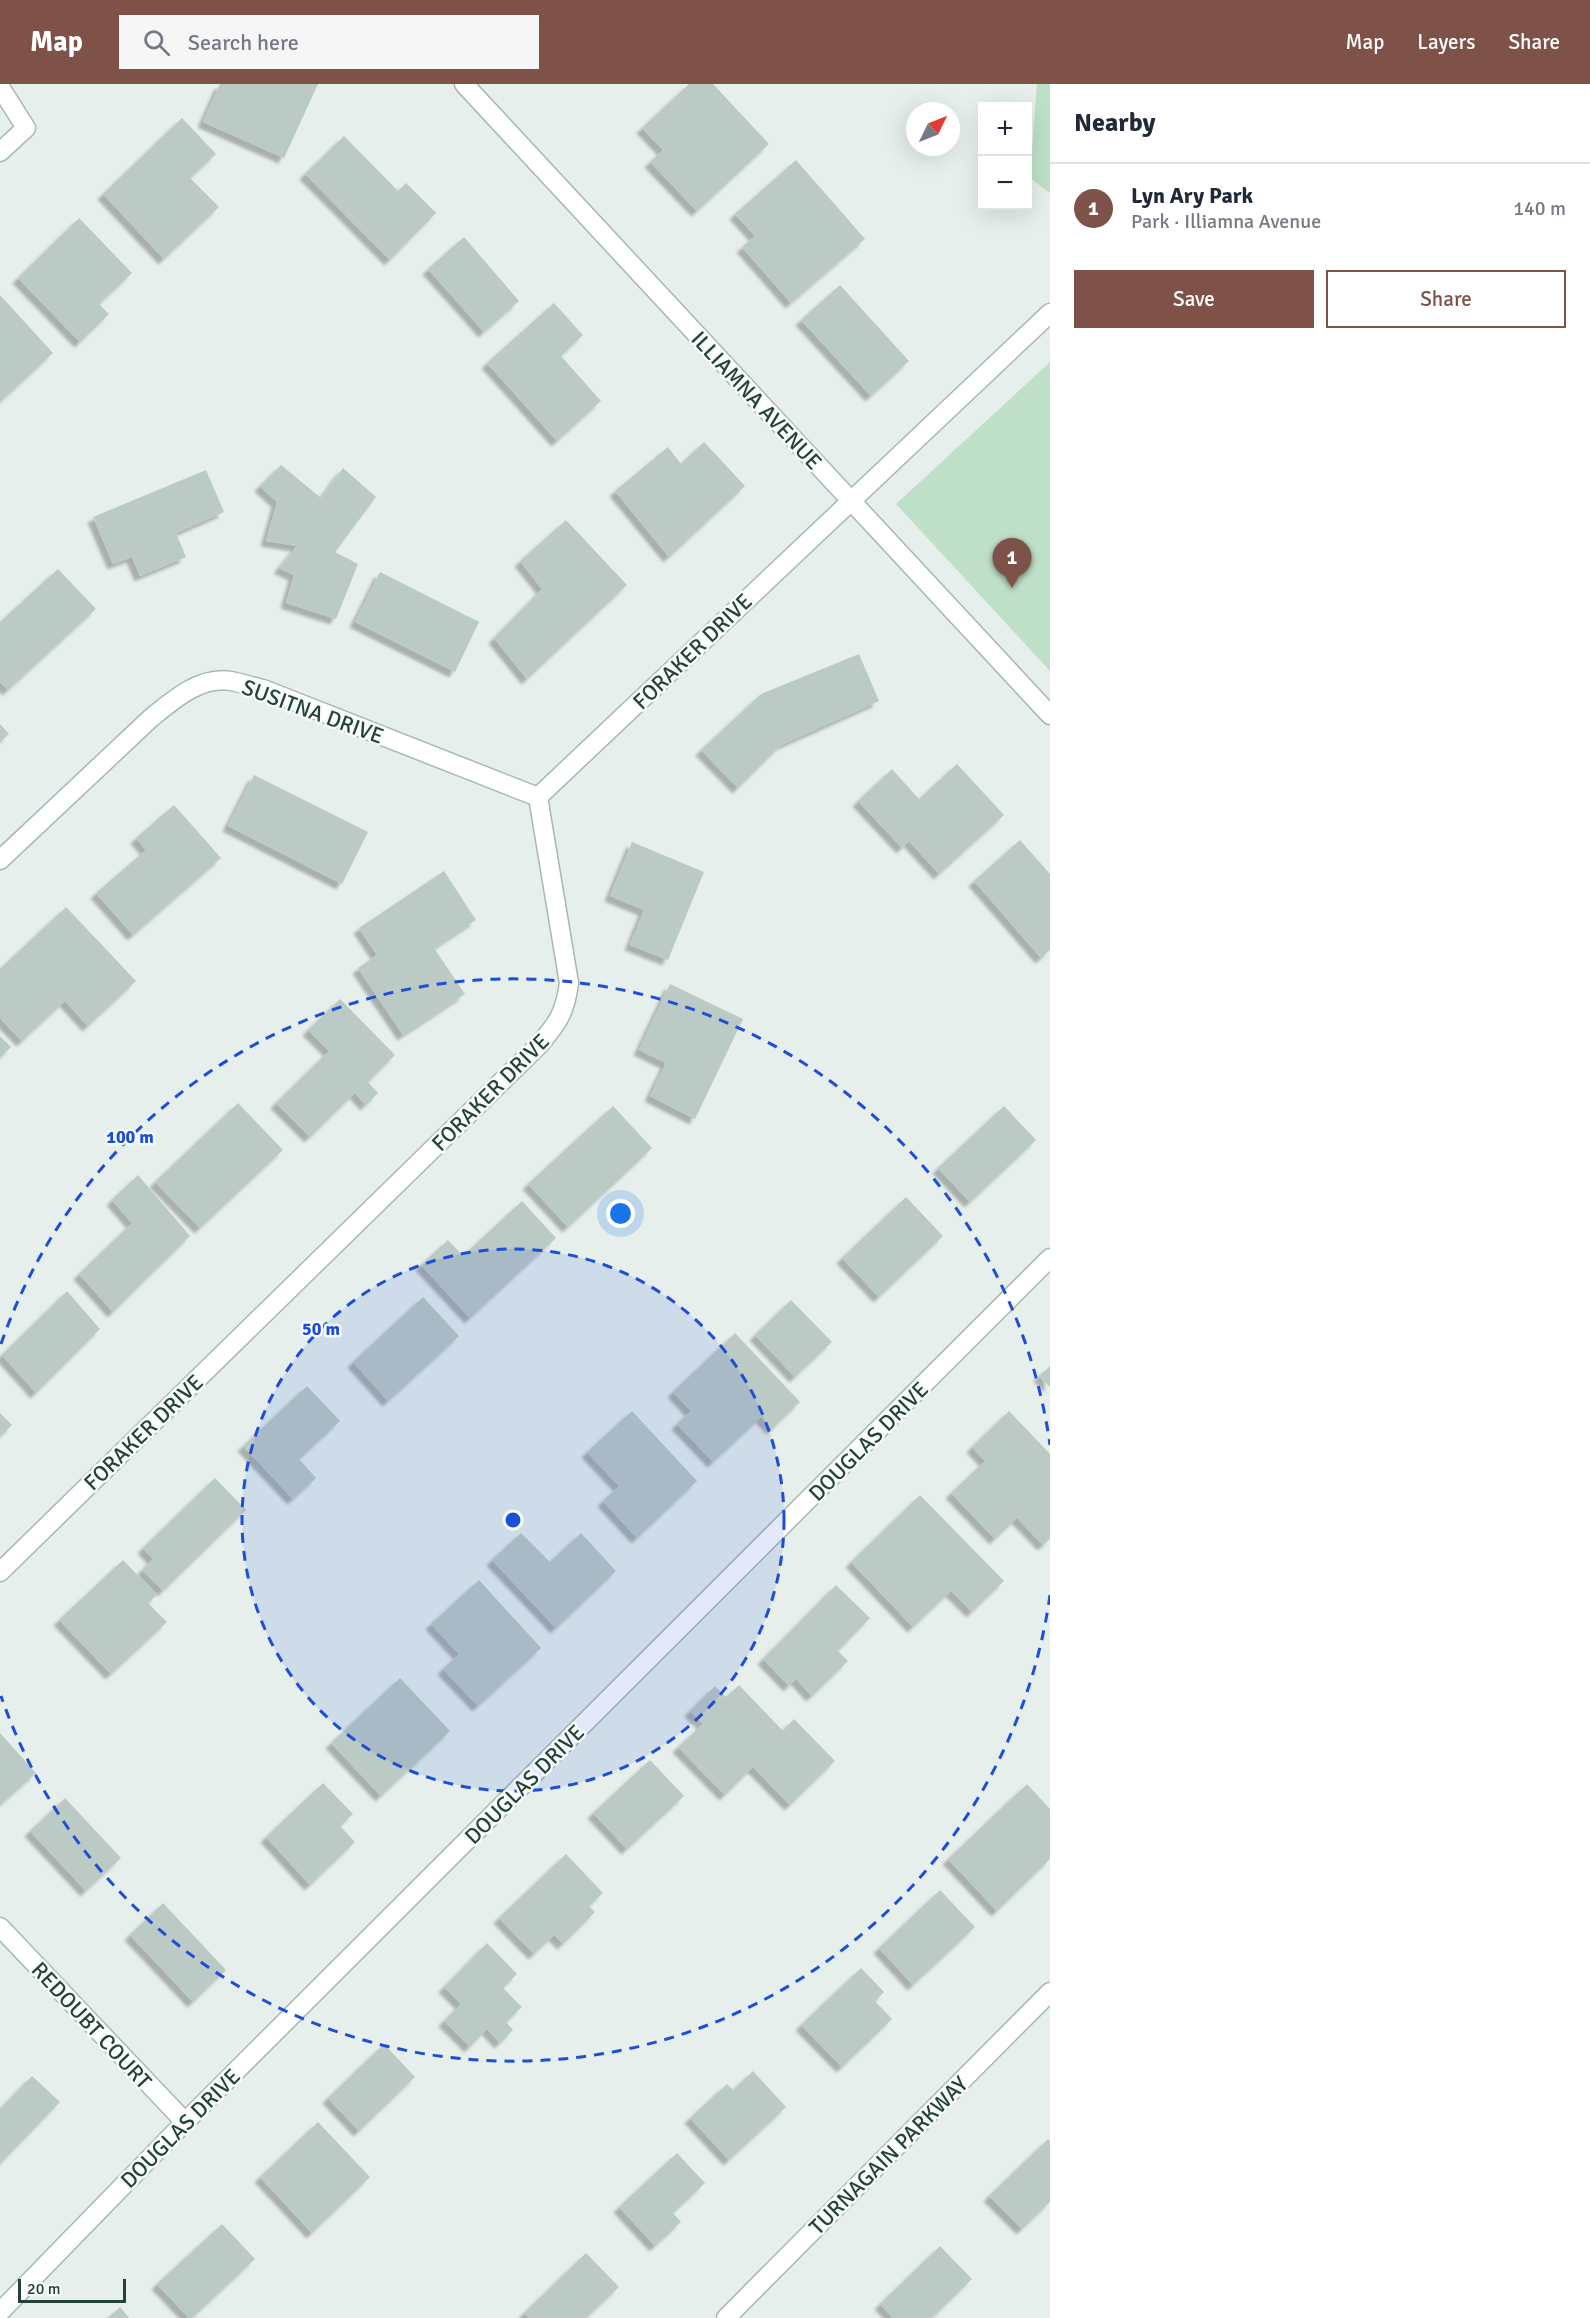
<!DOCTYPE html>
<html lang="en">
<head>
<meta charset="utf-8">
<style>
	body { margin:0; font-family:Signika,sans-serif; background:#f6f6f7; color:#1f2937 }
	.controls { position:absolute; right:18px; top:18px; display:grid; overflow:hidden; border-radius:0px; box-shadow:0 6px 24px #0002 }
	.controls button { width:54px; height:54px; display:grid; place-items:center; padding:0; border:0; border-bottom:2px solid #e0e1e3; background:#fff; color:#1f2937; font:30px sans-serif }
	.compass { position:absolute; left:906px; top:18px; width:54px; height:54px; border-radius:50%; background:#fff; box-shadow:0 6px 24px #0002; rotate:47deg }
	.scale { position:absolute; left:18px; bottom:15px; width:108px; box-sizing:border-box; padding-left:6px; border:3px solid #24423a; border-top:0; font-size:16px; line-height:21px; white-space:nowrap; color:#24423a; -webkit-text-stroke:4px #f7fbf9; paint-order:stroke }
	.you { position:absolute; left:621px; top:1130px; width:21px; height:21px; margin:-15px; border:4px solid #fff; border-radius:50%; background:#1a73e8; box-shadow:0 0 0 9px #1a73e833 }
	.badge { display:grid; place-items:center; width:39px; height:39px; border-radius:50%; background:#7f5249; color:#fff; font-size:20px; font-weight:700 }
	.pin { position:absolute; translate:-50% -50px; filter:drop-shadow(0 2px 3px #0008) }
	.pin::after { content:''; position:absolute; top:32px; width:21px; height:18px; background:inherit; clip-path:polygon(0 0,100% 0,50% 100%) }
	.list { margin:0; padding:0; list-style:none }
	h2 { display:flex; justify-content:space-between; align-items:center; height:78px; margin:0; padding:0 24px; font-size:26px }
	h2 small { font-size:20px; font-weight:400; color:#747a83 }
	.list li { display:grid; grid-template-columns:39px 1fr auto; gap:18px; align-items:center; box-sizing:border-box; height:90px; padding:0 24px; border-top:2px solid #e0e1e3 }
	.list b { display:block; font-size:22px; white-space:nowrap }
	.list p { margin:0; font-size:20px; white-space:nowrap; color:#747a83 }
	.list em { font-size:20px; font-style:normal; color:#747a83 }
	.actions { display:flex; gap:12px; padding:18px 24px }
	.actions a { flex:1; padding:14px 0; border:2px solid #7f5249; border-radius:0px; text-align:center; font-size:21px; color:#7f5249 }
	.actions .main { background:#7f5249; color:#fff }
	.icon { flex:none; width:33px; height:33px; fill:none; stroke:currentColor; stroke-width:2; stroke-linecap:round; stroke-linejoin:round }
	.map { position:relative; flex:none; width:1050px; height:2234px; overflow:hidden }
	header { display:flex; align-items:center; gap:36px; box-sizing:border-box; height:84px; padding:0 30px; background:#7f5249; color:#fff }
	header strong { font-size:28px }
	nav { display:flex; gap:33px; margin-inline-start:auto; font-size:21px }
	.search { width:420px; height:54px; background:#f6f6f7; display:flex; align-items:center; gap:15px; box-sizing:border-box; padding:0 21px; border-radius:0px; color:#747a83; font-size:22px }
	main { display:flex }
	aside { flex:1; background:#fff }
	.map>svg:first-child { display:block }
	.green { fill:#bfe0c8 }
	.building { fill:#bbcac4; filter:url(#shadow) }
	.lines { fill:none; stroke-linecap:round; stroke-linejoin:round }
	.minor-casing { stroke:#a8b8b2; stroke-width:21 }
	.minor { stroke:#fff; stroke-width:18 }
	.ring { fill:none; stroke:#1d4ed8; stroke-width:3; stroke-dasharray:10 8 }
	.labels { text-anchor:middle; stroke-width:5; stroke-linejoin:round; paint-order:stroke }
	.street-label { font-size:22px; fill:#24423a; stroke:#f7fbf9 }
	.centre { fill:#1d4ed8; stroke:#f7fbf9; stroke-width:3 }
	.ring-label { font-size:18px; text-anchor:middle; font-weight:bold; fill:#1d4ed8; stroke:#f7fbf9; stroke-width:5; stroke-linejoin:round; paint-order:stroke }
</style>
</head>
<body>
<header>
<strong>Map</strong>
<div class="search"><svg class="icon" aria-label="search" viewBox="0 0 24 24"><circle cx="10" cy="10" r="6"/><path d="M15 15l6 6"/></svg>Search here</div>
<nav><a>Map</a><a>Layers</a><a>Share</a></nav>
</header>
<main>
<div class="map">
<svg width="1050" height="2234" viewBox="0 0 1050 2234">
	<defs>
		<filter id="shadow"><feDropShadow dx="-5.5" dy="5.5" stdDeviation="1.5" flood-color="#0004"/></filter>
	</defs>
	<rect width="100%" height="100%" fill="#e6efeb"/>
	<g class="green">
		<polygon points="1037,0 1050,0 1050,109 1030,94"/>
		<polygon points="1050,278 1050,587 896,420"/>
	</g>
	<g class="building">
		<polygon points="220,0 318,0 284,74 203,38"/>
		<polygon points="689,0 713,0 769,60 697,127 650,78 663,66 642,44"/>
		<polygon points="182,34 216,70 190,94 219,123 164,175 103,110"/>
		<polygon points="344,52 398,107 406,99 436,129 390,176 305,90"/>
		<polygon points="796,76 865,155 791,219 742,163 755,152 735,130"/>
		<polygon points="79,134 132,189 99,220 109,230 80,258 18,194"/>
		<polygon points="464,153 519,217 484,248 428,185"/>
		<polygon points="840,201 909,277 871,312 801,236"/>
		<polygon points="0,211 53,269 0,318"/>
		<polygon points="554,219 583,251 561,272 601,317 557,357 487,279"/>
		<polygon points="704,358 745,402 669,473 615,407 668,363 681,380"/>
		<polygon points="281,381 321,414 343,384 376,413 335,468 358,480 336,535 286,519 294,491 279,484 297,462 266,457 277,418 260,402"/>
		<polygon points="206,386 224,428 176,449 186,473 140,492 132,473 113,480 93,433"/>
		<polygon points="566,436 627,501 527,595 494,554 542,505 520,477"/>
		<polygon points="58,485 96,525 8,606 0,598 0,538"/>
		<polygon points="380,488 479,538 455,588 355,538"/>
		<polygon points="859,570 879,617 781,661 738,704 701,666 761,610"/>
		<polygon points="0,640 9,650 0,658"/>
		<polygon points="957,680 1004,731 939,790 909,757 902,764 858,717 892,685 919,715"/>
		<polygon points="254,691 368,748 342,800 228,742"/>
		<polygon points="174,721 221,774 133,851 96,809 146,766 136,754"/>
		<polygon points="1020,756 1050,790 1050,866 1041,874 974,797"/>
		<polygon points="632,758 704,788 668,876 630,861 644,826 610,812"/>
		<polygon points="444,787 476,836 434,864 465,910 403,951 358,884 377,871 359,844"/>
		<polygon points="66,823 136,897 88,942 65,917 22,957 0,934 0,885"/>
		<polygon points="670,900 743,935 695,1035 650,1012 666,979 639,966"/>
		<polygon points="340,915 395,971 368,998 378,1009 366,1021 355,1009 310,1053 276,1019 329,967 308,946"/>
		<polygon points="0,952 11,963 0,974"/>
		<polygon points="238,1019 283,1066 200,1144 155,1098"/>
		<polygon points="613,1022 652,1064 568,1143 528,1100"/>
		<polygon points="1004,1022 1036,1056 970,1118 938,1084"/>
		<polygon points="138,1091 190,1152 113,1228 79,1190 132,1139 112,1116"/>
		<polygon points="906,1113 943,1152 879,1213 842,1174"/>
		<polygon points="522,1117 556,1154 470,1234 421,1181 448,1156 463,1172"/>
		<polygon points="67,1207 100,1245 36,1309 2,1271"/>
		<polygon points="423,1213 459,1252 388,1317 353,1278"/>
		<polygon points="791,1216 832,1258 795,1293 755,1251"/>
		<polygon points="735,1249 800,1318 772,1345 761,1333 713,1378 677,1340 691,1327 673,1308"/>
		<polygon points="1050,1282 1050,1303 1039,1292"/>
		<polygon points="307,1302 340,1337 299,1375 316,1394 293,1415 243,1362"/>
		<polygon points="632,1327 697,1397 637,1454 603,1417 619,1402 587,1368"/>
		<polygon points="1009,1327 1050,1370 1050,1455 1043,1461 1017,1434 995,1455 951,1409 985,1377 972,1363"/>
		<polygon points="0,1329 12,1341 0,1353"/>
		<polygon points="215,1394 246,1426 163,1507 142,1486 153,1475 143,1464"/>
		<polygon points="920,1411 1004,1497 972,1528 951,1507 913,1543 851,1478"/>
		<polygon points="521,1449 550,1478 581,1449 616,1487 556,1544 492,1476"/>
		<polygon points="123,1476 157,1511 148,1519 167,1538 111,1590 59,1536"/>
		<polygon points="479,1496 541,1564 478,1622 443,1585 459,1570 431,1540"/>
		<polygon points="836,1501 870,1534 838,1567 848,1577 812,1612 796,1595 789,1602 763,1575"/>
		<polygon points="400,1594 450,1647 381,1712 331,1659"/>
		<polygon points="739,1601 783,1647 794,1635 835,1677 790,1721 753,1683 725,1711 678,1663 703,1640 690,1627 715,1602 726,1613"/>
		<polygon points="0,1649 36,1689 0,1721"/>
		<polygon points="650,1676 684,1712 627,1765 593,1729"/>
		<polygon points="323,1699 353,1730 340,1742 355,1758 310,1801 266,1753"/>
		<polygon points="1027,1700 1050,1725 1050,1775 997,1827 948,1775"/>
		<polygon points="65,1714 121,1774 86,1807 30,1747"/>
		<polygon points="566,1770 603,1809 589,1822 595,1828 563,1860 554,1851 534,1870 499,1834"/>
		<polygon points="940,1806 975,1843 913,1901 879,1864"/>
		<polygon points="163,1819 226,1886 193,1918 130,1851"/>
		<polygon points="487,1859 517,1890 503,1904 522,1923 506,1938 513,1946 500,1959 487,1945 470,1963 444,1937 461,1920 444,1903"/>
		<polygon points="861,1884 884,1908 875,1917 892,1935 842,1983 801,1941"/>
		<polygon points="384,1960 415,1993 359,2047 328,2014"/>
		<polygon points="753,1987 786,2023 729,2076 690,2034 727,2000 733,2006"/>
		<polygon points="32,1992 60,2018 0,2080 0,2025"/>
		<polygon points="318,2038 370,2093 312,2149 260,2093"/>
		<polygon points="1048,2055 1050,2057 1050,2118 1022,2145 989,2112"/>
		<polygon points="677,2069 705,2099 673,2129 681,2138 655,2162 619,2123"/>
		<polygon points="222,2140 255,2175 192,2234 189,2234 157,2200"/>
		<polygon points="940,2162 972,2195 932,2234 893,2234 880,2220"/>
		<polygon points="586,2169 619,2203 586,2234 529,2234 524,2229"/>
		<polygon points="120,2223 129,2234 108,2234"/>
	</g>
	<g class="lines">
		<defs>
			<g id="minor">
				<polyline points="464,0 1050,631"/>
				<polyline points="0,3 26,44 0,68"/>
				<polyline points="538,713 1050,229"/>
				<path d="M0,776L151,634C173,616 200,592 231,597C242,599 252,603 263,605L538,713"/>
				<path d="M0,1488L538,962C558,939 565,929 569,899L538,713"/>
				<polyline points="0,1843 185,2038"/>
				<polyline points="0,2228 185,2038 1050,1174"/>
				<polyline points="726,2234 1050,1908"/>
			</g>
		</defs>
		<use href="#minor" class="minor-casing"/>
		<use href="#minor" class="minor"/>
	</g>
	<circle cx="513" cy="1436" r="271" fill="#1d4ed8" fill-opacity=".12"/>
	<g class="ring">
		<circle cx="513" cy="1436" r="271"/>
		<path d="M1050 1511A542 542 0 0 1 1 1612M1 1260A542 542 0 0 1 1050 1361"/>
	</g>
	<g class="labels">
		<g class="street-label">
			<text transform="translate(757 316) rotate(47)" y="8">ILLIAMNA AVENUE</text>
			<text transform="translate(692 567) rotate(-44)" y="8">FORAKER DRIVE</text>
			<text transform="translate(313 627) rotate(20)" y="8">SUSITNA DRIVE</text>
			<text transform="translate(490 1008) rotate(-45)" y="8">FORAKER DRIVE</text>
			<text transform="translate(143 1348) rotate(-44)" y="8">FORAKER DRIVE</text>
			<text transform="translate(868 1357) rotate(-45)" y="8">DOUGLAS DRIVE</text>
			<text transform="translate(524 1700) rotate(-45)" y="8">DOUGLAS DRIVE</text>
			<text transform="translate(92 1941) rotate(47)" y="8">REDOUBT COURT</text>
			<text transform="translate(180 2044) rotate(-45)" y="8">DOUGLAS DRIVE</text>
			<text transform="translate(888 2071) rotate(-45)" y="8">TURNAGAIN PARKWAY</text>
		</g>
	</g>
	<circle cx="513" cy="1436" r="9" class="centre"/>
	<g class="ring-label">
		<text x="130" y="1059">100 m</text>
		<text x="321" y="1251">50 m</text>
	</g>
</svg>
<div class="controls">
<button>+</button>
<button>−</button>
</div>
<svg class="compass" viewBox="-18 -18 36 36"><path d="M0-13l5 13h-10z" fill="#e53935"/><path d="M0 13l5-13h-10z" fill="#747a83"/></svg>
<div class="scale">20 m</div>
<div class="you"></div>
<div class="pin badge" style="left:1012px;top:504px">1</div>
</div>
<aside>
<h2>Nearby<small></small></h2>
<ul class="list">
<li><span class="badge">1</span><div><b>Lyn Ary Park</b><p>Park · Illiamna Avenue</p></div><em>140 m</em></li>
</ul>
<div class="actions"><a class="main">Save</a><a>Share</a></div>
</aside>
</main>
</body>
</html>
